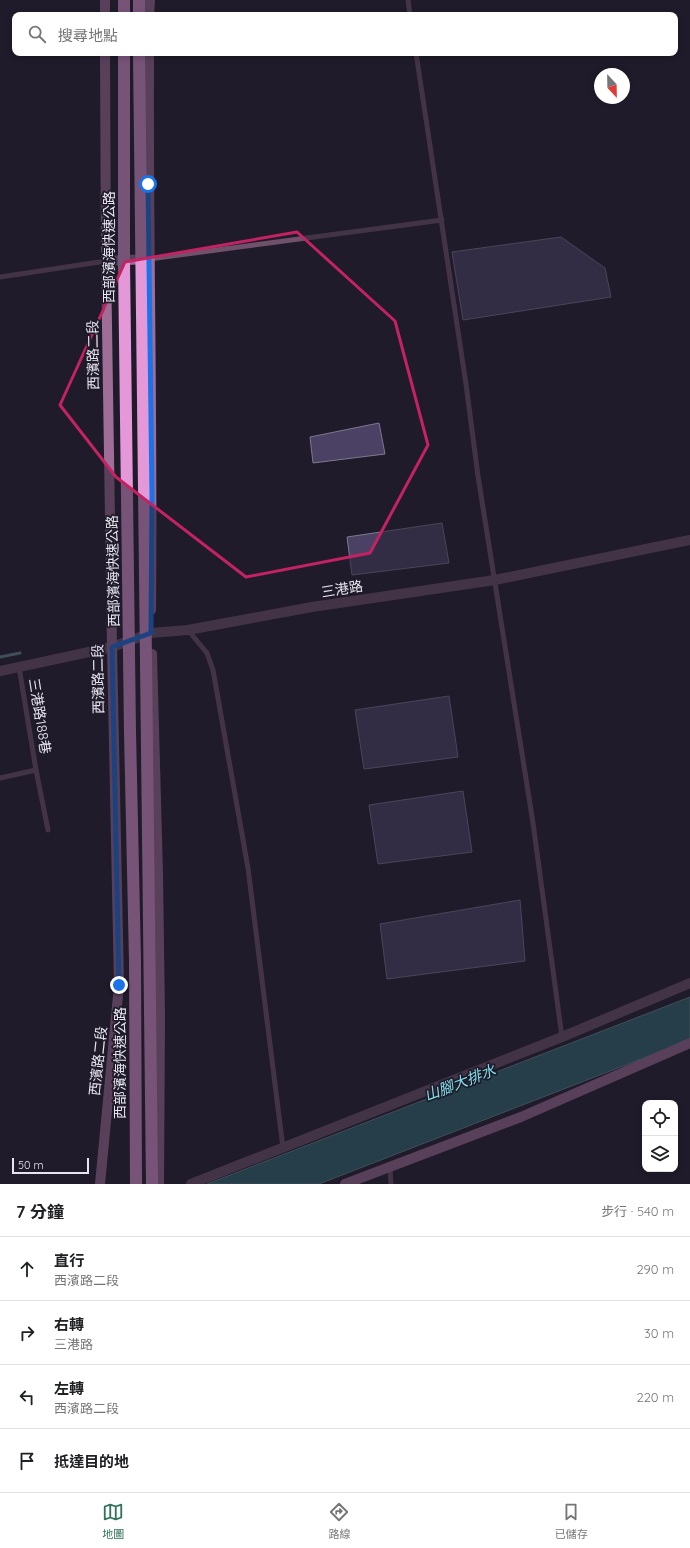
<!DOCTYPE html>
<html lang="zh-TW">
<head>
<meta charset="utf-8">
<style>
	body { margin:0; font-family:Quicksand,"Noto Sans TC",sans-serif; background:#f6f6f6; color:#202124 }
	.controls { position:absolute; right:12px; bottom:12px; display:grid; overflow:hidden; border-radius:8px; box-shadow:0 2px 6px #0003 }
	.controls button { width:36px; height:36px; display:grid; place-items:center; padding:0; border:0; border-bottom:1px solid #e0e0e0; background:#fff; color:#202124; font:20px sans-serif }
	.compass { position:absolute; left:594px; top:68px; width:36px; height:36px; border-radius:50%; background:#fff; box-shadow:0 2px 6px #0003; rotate:158deg }
	.scale { position:absolute; left:12px; bottom:10px; width:77px; box-sizing:border-box; padding-left:4px; border:2px solid #e7e5ef; border-top:0; font-size:11px; line-height:14px; white-space:nowrap; color:#e7e5ef; -webkit-text-stroke:3px #1f1b2a; paint-order:stroke }
	.stop { position:absolute; width:12px; height:12px; margin:-9px; border:3px solid #1a73e8; border-radius:50%; background:#fff }
	.stop.end { background:#1a73e8; border-color:#fff; box-shadow:0 1px 4px #0008 }
	.list { margin:0; padding:0; list-style:none }
	h2 { display:flex; justify-content:space-between; align-items:center; height:52px; margin:0; padding:0 16px; font-size:17px }
	h2 small { font-size:13px; font-weight:400; color:#757577 }
	.list li { display:grid; grid-template-columns:26px 1fr auto; gap:12px; align-items:center; box-sizing:border-box; height:64px; padding:0 16px; border-top:1px solid #e0e0e0 }
	.list b { display:block; font-size:15px; white-space:nowrap }
	.list p { margin:0; font-size:13px; white-space:nowrap; color:#757577 }
	.list em { font-size:13px; font-style:normal; color:#757577 }
	.icon { flex:none; width:22px; height:22px; fill:none; stroke:currentColor; stroke-width:2; stroke-linecap:round; stroke-linejoin:round }
	.map { position:relative; flex:none; width:690px; height:1184px; overflow:hidden }
	.search { position:absolute; background:#fff; box-shadow:0 2px 6px #0003; left:12px; right:12px; top:12px; height:44px; display:flex; align-items:center; gap:10px; box-sizing:border-box; padding:0 14px; border-radius:8px; color:#757577; font-size:15px }
	.sheet { height:308px; background:#fff }
	nav { display:flex; justify-content:space-around; align-items:center; box-sizing:border-box; height:56px; border-top:1px solid #e0e0e0; background:#fff; font-size:11px; color:#757577 }
	nav a { display:grid; justify-items:center; gap:2px }
	nav .on { color:#31725b }
	.map>svg:first-child { display:block }
	.water { fill:#2d686f; stroke:#658e95 }
	.lines { fill:none; stroke-linecap:round; stroke-linejoin:round }
	.stream { stroke:#658e95; stroke-width:3 }
	.building { fill:#4a4165; stroke:#7e7a8d }
	.lane { stroke:#70516b; stroke-width:5 }
	.street { stroke:#70516b; stroke-width:10 }
	.secondary { stroke:#9e6e97; stroke-width:10 }
	.highway { stroke:#e498d8; stroke-width:12 }
	.highway-bridge { stroke:#e498d8; stroke-width:12 }
	.route { stroke:#1a73e8; stroke-width:5 }
	.marked { fill:none; stroke:#c42262; stroke-width:3; stroke-linejoin:round }
	.labels { text-anchor:middle; stroke-width:3.5; stroke-linejoin:round; paint-order:stroke }
	.street-label { font-size:14px; fill:#e7e5ef; stroke:#1f1b2a }
	.water-label { font-size:15px; font-style:italic; fill:#7fdfea; stroke:#1f1b2a }
</style>
</head>
<body>
<div class="map">
<svg width="690" height="1184" viewBox="0 0 690 1184">
	<rect width="100%" height="100%" fill="#1f1b2a"/>
	<polygon class="water" points="690,997 690,1040 319,1184 207,1184"/>
	<g class="lines">
		<polyline class="stream" points="0,657 20,653"/>
	</g>
	<g class="building">
		<polygon points="561,237 605,268 611,297 463,320 452,252"/>
		<polygon points="379,423 385,454 313,463 310,437"/>
		<polygon points="442,523 449,563 352,575 347,537"/>
		<polygon points="449,696 458,757 364,769 355,710"/>
		<polygon points="463,791 472,852 378,864 369,805"/>
		<polygon points="520,900 525,961 387,979 380,924"/>
	</g>
	<g class="lines">
		<g class="lane">
			<polyline points="408,0 410,15"/>
			<polyline points="416,53 466,384 478,476 533,823 562,1037"/>
			<polyline points="149,259 442,220"/>
			<polyline points="0,277 106,261"/>
			<polyline points="188,630 207,653 213,670 248,868 283,1148"/>
			<polyline points="19,667 36,770 48,830"/>
			<polyline points="0,778 36,770"/>
			<polyline points="390,1168 391,1184"/>
		</g>
		<g class="street">
			<polyline points="0,671 112,647 151,633 188,630 312,607 495,580 690,540"/>
			<polyline points="191,1184 562,1037 690,983"/>
		</g>
		<g class="secondary">
			<polyline points="105,0 105,15"/>
			<polyline points="149,15 150,0"/>
			<path d="M149,53C148,239 153,424 151,610"/>
			<polyline points="106,261 148,259"/>
			<polyline points="152,654 158,875 160,1017 159,1184"/>
			<polyline points="100,1184 119,985 112,647 106,261 105,53"/>
			<polyline points="345,1184 521,1117 690,1043"/>
		</g>
		<g class="highway">
			<polyline points="139,0 139,15"/>
			<polyline points="124,15 124,0"/>
		</g>
		<g class="highway-bridge">
			<polyline points="124,53 124,263 130,732 135,961 136,1184"/>
			<polyline points="139,53 152,1184"/>
		</g>
	</g>
	<g class="lines">
		<polyline class="route" points="119,985 112,647 151,633 152,495 148,184"/>
	</g>
	<path d="M0 0H690V1184H0ZM297,232L395,321L428,445L370,553L246,577L116,477L60,405L125,262Z" fill="#1f1b2a" fill-opacity=".55" fill-rule="evenodd"/>
	<path class="marked" d="M297,232L395,321L428,445L370,553L246,577L116,477L60,405L125,262Z"/>
	<g class="labels">
		<g class="street-label">
			<text transform="translate(109 247) rotate(-90)" y="5">西部濱海快速公路</text>
			<text transform="translate(93 355) rotate(-91)" y="5">西濱路二段</text>
			<text transform="translate(113 571) rotate(-91)" y="5">西部濱海快速公路</text>
			<text transform="translate(342 589) rotate(-9)" y="5">三港路</text>
			<text transform="translate(98 679) rotate(-91)" y="5">西濱路二段</text>
			<text transform="translate(40 716) rotate(81)" y="5">三港路188巷</text>
			<text transform="translate(98 1061) rotate(-84)" y="5">西濱路二段</text>
			<text transform="translate(120 1063) rotate(-90)" y="5">西部濱海快速公路</text>
		</g>
		<g class="water-label">
			<text transform="translate(460 1083) rotate(-21)" y="5">山腳大排水</text>
		</g>
	</g>
</svg>
<div class="controls">
<button><svg class="icon" aria-label="locate" viewBox="0 0 24 24"><circle cx="12" cy="12" r="6"/><path d="M12 2v4M12 18v4M2 12h4M18 12h4"/></svg></button>
<button><svg class="icon" aria-label="layers" viewBox="0 0 24 24"><path d="M12 4l9 5-9 5-9-5zM3 14l9 5 9-5"/></svg></button>
</div>
<svg class="compass" viewBox="-18 -18 36 36"><path d="M0-13l5 13h-10z" fill="#e53935"/><path d="M0 13l5-13h-10z" fill="#757577"/></svg>
<div class="scale">50 m</div>
<div class="stop" style="left:148px;top:184px"></div>
<div class="stop end" style="left:119px;top:985px"></div>
<div class="search"><svg class="icon" aria-label="search" viewBox="0 0 24 24"><circle cx="10" cy="10" r="6"/><path d="M15 15l6 6"/></svg>搜尋地點</div>
</div>
<section class="sheet">
<h2>7 分鐘<small>步行 · 540 m</small></h2>
<ul class="list">
<li><svg class="icon" aria-label="ahead" viewBox="0 0 24 24"><path d="M12 20V5M6 11l6-6 6 6"/></svg><div><b>直行</b><p>西濱路二段</p></div><em>290 m</em></li>
<li><svg class="icon" aria-label="right" viewBox="0 0 24 24"><path d="M7 20v-9h11M14 6l5 5-5 5"/></svg><div><b>右轉</b><p>三港路</p></div><em>30 m</em></li>
<li><svg class="icon" aria-label="left" viewBox="0 0 24 24"><path d="M17 20v-9H6M10 6l-5 5 5 5"/></svg><div><b>左轉</b><p>西濱路二段</p></div><em>220 m</em></li>
<li><svg class="icon" aria-label="arrive" viewBox="0 0 24 24"><path d="M6 21V4h12l-3 4 3 4H6"/></svg><div><b>抵達目的地</b></div></li>
</ul>
</section>
<nav>
<a class="on"><svg class="icon" aria-label="map" viewBox="0 0 24 24"><path d="M3 6l6-2 6 2 6-2v14l-6 2-6-2-6 2zM9 4v14M15 6v14"/></svg>地圖</a>
<a><svg class="icon" aria-label="directions" viewBox="0 0 24 24"><path d="M12 3l9 9-9 9-9-9zM9 14v-3h6M13 9l2 2-2 2"/></svg>路線</a>
<a><svg class="icon" aria-label="saved" viewBox="0 0 24 24"><path d="M7 4h10v16l-5-4-5 4z"/></svg>已儲存</a>
</nav>
</body>
</html>
